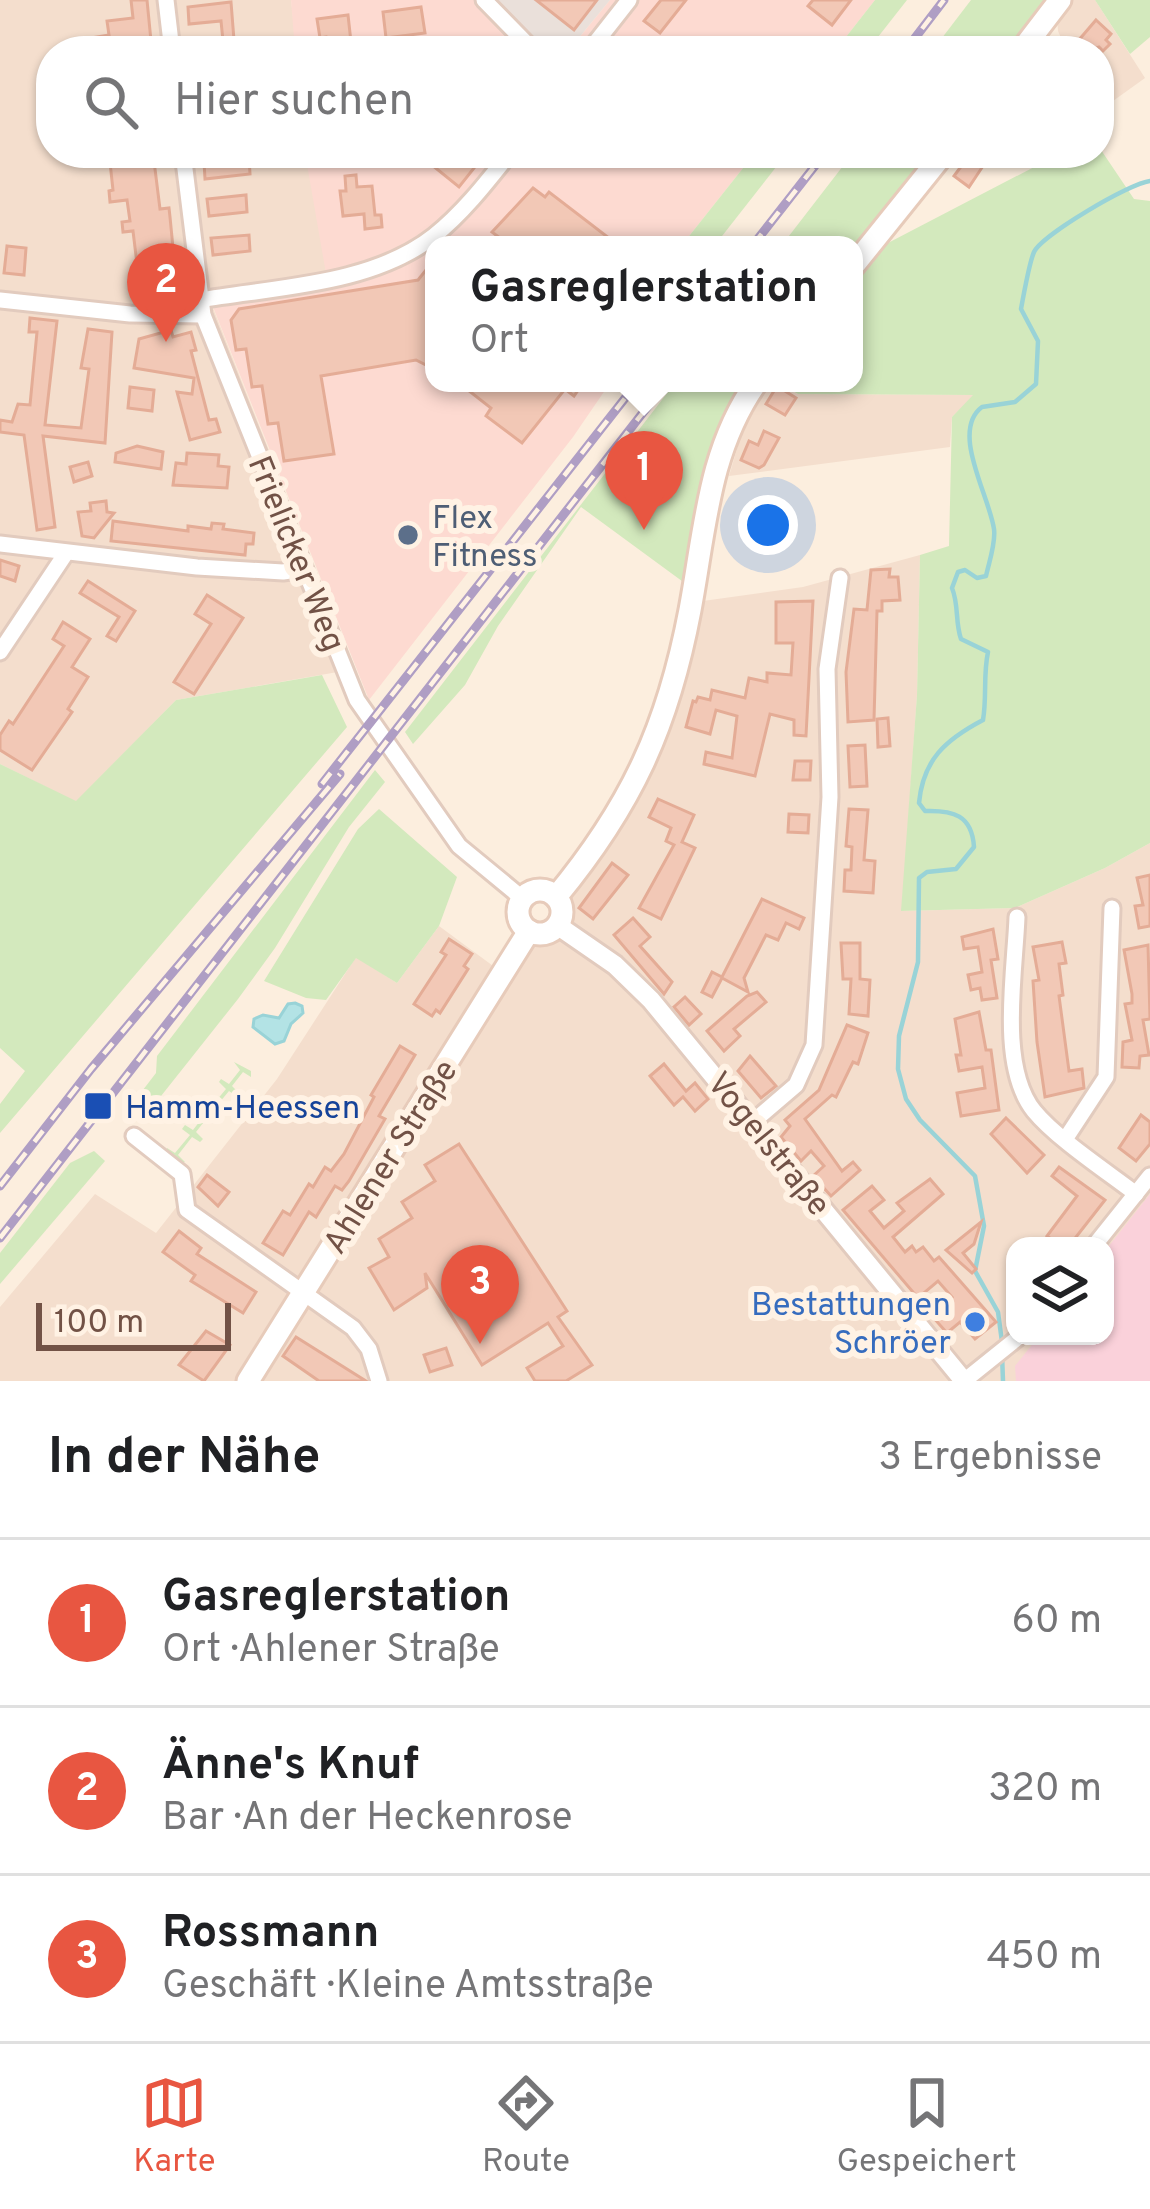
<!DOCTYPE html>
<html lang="de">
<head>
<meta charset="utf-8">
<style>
	body { margin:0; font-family:Overpass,sans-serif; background:#f2f2f2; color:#202124 }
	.controls { position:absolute; right:36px; bottom:36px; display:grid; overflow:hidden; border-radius:24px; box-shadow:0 3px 9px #0004 }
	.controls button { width:108px; height:108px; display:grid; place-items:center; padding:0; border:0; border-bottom:3px solid #e0e0e0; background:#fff; color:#202124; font:60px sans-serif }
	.scale { position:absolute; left:36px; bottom:30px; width:195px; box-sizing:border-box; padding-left:12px; border:6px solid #725246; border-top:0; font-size:33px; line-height:42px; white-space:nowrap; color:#725246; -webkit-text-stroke:9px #fff2e4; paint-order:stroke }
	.you { position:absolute; left:768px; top:525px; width:42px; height:42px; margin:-30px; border:9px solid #fff; border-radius:50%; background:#1a73e8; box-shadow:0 0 0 18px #1a73e833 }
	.badge { display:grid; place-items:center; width:78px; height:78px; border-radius:50%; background:#e85641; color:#fff; font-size:39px; font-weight:700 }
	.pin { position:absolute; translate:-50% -99px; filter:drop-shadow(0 3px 6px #0008) }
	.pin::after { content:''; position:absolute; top:63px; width:42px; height:36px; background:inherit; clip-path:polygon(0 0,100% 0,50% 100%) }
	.popup { position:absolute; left:425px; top:236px; width:438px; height:156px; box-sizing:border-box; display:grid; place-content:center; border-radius:24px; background:#fff; filter:drop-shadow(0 3px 9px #0005); font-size:39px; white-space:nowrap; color:#757577 }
	.popup b { font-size:45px; color:#202124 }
	.popup::after { content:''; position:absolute; left:50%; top:100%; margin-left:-24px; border:24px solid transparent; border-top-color:#fff }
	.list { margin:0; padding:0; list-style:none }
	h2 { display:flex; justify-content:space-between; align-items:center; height:156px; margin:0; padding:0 48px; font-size:51px }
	h2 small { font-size:39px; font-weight:400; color:#757577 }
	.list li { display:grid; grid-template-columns:78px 1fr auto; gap:36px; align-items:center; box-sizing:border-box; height:168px; padding:0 48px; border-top:3px solid #e0e0e0 }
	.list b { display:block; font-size:45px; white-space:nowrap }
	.list p { margin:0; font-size:39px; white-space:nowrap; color:#757577 }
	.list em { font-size:39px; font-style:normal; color:#757577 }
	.icon { flex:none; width:66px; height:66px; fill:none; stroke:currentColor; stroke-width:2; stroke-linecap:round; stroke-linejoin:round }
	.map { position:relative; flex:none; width:1150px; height:1381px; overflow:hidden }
	.search { position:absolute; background:#fff; box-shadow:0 3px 9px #0004; left:36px; right:36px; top:36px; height:132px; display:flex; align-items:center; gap:30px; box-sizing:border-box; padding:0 42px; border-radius:48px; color:#757577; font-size:45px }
	.sheet { height:660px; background:#fff }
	nav { display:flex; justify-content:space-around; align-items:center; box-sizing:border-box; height:168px; border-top:3px solid #e0e0e0; background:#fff; font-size:33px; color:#757577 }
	nav a { display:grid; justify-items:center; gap:6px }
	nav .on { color:#e85641 }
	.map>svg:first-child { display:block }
	.residential { fill:#f4decd; fill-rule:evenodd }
	.commercial { fill:#fddad1 }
	.industrial { fill:#eae0da }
	.medical { fill:#fad1da }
	.green { fill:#d3e9bd }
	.water { fill:#b3e3e5; stroke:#99d3d7; stroke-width:3 }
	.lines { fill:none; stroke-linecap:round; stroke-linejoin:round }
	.stream { stroke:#99d3d7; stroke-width:4.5 }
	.building { fill:#f2c8b6; stroke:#e4ac96; stroke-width:3 }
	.minor-casing { stroke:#e2cbbe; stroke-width:21 }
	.tertiary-casing { stroke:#e2cbbe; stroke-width:24 }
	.secondary-casing { stroke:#e7cbba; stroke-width:27 }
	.minor { stroke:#fff; stroke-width:15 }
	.tertiary { stroke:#fff; stroke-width:18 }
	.secondary { stroke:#fff; stroke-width:21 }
	.rail-casing { stroke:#af9ec4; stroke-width:9 }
	.rail { stroke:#fff2e4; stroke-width:4.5; stroke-dasharray:14; stroke-linecap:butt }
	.service-dot { fill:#5c6f8a; stroke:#fff2e4; stroke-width:4.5 }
	.transit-dot { fill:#1a4fb4; stroke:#fff2e4; stroke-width:4.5 }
	.shop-dot { fill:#3f7fe0; stroke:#fff2e4; stroke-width:4.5 }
	.labels { text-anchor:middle; stroke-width:12; stroke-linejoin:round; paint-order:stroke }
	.service-label { font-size:33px; fill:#4e5e75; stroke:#fff2e4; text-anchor:start }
	.street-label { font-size:33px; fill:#725246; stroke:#fff2e4 }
	.transit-label { font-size:33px; fill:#164399; stroke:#fff2e4; text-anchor:start }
	.shop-label { font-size:33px; fill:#366cbe; stroke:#fff2e4; text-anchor:end }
</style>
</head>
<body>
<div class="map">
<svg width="1150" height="1381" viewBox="0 0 1150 1381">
	<rect width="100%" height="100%" fill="#fceede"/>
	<g class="residential">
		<polygon points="0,0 291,0 297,51 51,51 51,153 311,153 328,285 211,303 355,669 176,700 76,802 0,764"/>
		<polygon points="1070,0 1095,0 1145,78 1099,111 1099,51 1067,51 1058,31 1057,18"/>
		<polygon points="770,383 798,394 975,395 952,417 950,447 729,476 742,432"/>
		<path d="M920,555L917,695L902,911L1015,908L1105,868L1150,843V1381H0V1307L95,1194L156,1233L277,1079L356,957L397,983L439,926L508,977L529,947L566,935L574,919L567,897L682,688L703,601L803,587ZM1015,1246H1105V1336H1015Z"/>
	</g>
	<g class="commercial">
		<polygon points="291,0 498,0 540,51 295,51"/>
		<polygon points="610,0 875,0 835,51 568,51"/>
		<polygon points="305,153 755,153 682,245 434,245 434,383 610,383 573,437 369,700 211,302 328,285"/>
	</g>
	<polygon class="industrial" points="498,0 610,0 568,51 540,51"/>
	<polygon class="medical" points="1150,1194 1150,1381 1016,1381 1015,1366 1039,1336 1105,1336 1105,1251"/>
	<g class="green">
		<polygon points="875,0 907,0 867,51 835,51"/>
		<polygon points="971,0 1048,0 1010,51 932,51"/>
		<polygon points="1095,0 1150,0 1150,37 1130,54"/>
		<polygon points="1099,147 1134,199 1150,201 1150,843 1105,868 1015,908 901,911 917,695 920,555 949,546 952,417 973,395 798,394 778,383 854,383 854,280 886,244 1061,153 1099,153"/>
		<polygon points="755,153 787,153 715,245 682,245"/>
		<polygon points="853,153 933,153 854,253 854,245 782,245"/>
		<polygon points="675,383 745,383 709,460 686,584 581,507 498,626 465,685 413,744 405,732"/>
		<polygon points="322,675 347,727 0,1133 0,1104 25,1071 0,1048 0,764 76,801 176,700"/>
		<polygon points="375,770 385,782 349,827 275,948 238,999 142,1120 136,1099 156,1073 157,1056"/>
		<polygon points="379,809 457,877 439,926 397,983 356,958 326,1000 306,998 264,981 358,829"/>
		<polygon points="234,1062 251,1071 251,1077 243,1072 232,1086 239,1093 236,1096 229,1091 214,1109 221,1116 218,1120 210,1114 196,1132 203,1139 200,1142 192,1137 178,1155 185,1162 180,1164 167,1154 167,1148 175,1153 190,1135 182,1129 185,1125 193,1130 207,1112 200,1106 203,1102 211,1107 226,1089 219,1082 221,1079 229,1084 240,1070"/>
		<polygon points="94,1151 105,1161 0,1284 0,1253 70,1163"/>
	</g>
	<polygon class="water" points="295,1003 302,1006 303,1013 291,1024 284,1041 275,1044 253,1027 254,1019 263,1015 279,1018 288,1004"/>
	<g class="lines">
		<g class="stream">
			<path d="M1002,1342L998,1312L975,1271L984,1226L975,1176L920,1120L906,1099L898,1069L899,1036L918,962L919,878L927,872L956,869L974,847C972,815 953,810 925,811L919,803C923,760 945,740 983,720C987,697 983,675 988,652L961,639C955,622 959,605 952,588L958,572L965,570L977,578L986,576C989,562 996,543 994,529C989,495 950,431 982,407L1015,402L1036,384L1038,341L1021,309C1023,298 1030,261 1034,252C1042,235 1130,183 1150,181"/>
			<polyline points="1002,1354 1003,1381"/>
		</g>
	</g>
	<g class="building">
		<polygon points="131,0 147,0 152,51 86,51 85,39 109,35 107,21 133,18"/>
		<polygon points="536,0 597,0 574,30"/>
		<polygon points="661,0 686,0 660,33 644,21"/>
		<polygon points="813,0 851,0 832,25 808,6"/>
		<polygon points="231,2 234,40 242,40 243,50 224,51 221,21 189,24 188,7"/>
		<polygon points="421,7 425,33 386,38 383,12"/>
		<polygon points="348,15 352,51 328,51 326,37 320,38 317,19"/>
		<polygon points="1096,20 1111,34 1106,40 1110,44 1103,51 1099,47 1088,51 1078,41"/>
		<polygon points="109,153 153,153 160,209 169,208 170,217 174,258 166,259 167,278 177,278 178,294 141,297 133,231 123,232 122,222 130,221 127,200 110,202 109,191 113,190"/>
		<polygon points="417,153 486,153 459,187"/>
		<polygon points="971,153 985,163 969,187 954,176"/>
		<polygon points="249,157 250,174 205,179 204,162"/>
		<polygon points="356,175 357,187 372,186 375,215 381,215 382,227 365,229 364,214 343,216 340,191 346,191 345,176"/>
		<polygon points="533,188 545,197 549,192 618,245 509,245 492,232"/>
		<polygon points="246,195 247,212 209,216 207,199"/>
		<polygon points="249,235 250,251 213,255 211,238"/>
		<polygon points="7,246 26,248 24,275 4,273"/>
		<polygon points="434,260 434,369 416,360 321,376 334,454 284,461 278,423 268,424 262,386 252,387 246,349 236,350 231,320 239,309 418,280"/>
		<polygon points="30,318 57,321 45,425 81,428 89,369 81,368 88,329 112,332 105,443 43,436 55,527 37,530 24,435 0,432 0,420 12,422 18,404 30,405 37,332 29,332"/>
		<polygon points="171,330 173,337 191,332 196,350 191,351 209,420 216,419 220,432 190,440 177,392 192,394 194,378 134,368 139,339"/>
		<polygon points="459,383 583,383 574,396 565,389 522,443 486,416 491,408"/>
		<polygon points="777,386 796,398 785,415 766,404"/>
		<polygon points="130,387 154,390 152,411 128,408"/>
		<polygon points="764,431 779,438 764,465 759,468 741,460 749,441 758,445"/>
		<polygon points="137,446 163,452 161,469 115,462 116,453"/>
		<polygon points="187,453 219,455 218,466 229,467 227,488 173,485 176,463 186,464"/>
		<polygon points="88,462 92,476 74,482 70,467"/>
		<polygon points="106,501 107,512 114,513 94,538 82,536 78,512 91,511 90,503"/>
		<polygon points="113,521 188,531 188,526 211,529 212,523 224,524 223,529 254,533 253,544 246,544 245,555 111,541"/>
		<polygon points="0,560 19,566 15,581 0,576"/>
		<polygon points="890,569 889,577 898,577 900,600 882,601 882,611 877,611 874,720 848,722 846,672 854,609 867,610 871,570"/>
		<polygon points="88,581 135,611 116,641 107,636 119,617 80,593"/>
		<polygon points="207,595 243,618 194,694 174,682 211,624 195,614"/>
		<polygon points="813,601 806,736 794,735 794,720 770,714 755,776 704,764 706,752 732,758 737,716 716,710 710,734 686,727 693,701 696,702 698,697 710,700 712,690 745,698 749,678 767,682 767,673 791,675 793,643 776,643 776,602"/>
		<polygon points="63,622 90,639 72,667 88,677 68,709 72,712 32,770 0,750 0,735 9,721 13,724 64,646 53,639"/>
		<polygon points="888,718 890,746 878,747 877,719"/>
		<polygon points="865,745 867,786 850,787 848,746"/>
		<polygon points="795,761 811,761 810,780 793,780"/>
		<polygon points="658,799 694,815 682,842 695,848 661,919 639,908 674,845 666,841 671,828 649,817"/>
		<polygon points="849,809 868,810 864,860 875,861 873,893 844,891 845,870 851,870 852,847 846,846"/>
		<polygon points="789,814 809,815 808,833 788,832"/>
		<polygon points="612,863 628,875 593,919 579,908"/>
		<polygon points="1150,875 1150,926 1139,928 1135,906 1143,905 1137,878"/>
		<polygon points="762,899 804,918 799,929 786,923 778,940 766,935 744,978 748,992 722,978 712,997 702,992 712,972 722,977"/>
		<polygon points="633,918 650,937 640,946 672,982 664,994 614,935"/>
		<polygon points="993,929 998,959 991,960 997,998 982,1000 980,988 971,990 968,975 982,972 978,947 964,949 962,937"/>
		<polygon points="449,939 472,954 464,966 468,969 440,1013 436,1010 432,1016 414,1004 446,955 441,952"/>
		<polygon points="1062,942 1066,963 1059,964 1063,995 1059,996 1069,1071 1082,1069 1084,1088 1045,1097 1037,1042 1033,981 1039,980 1033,947"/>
		<polygon points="841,943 860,943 860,979 870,980 868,1016 849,1014 851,979 843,979"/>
		<polygon points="1148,945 1150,1019 1143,1020 1149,1055 1140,1056 1139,1068 1122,1067 1123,1042 1132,1040 1125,1004 1132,1003 1132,994 1124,950"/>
		<polygon points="757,992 766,1002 734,1029 740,1036 724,1051 707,1031 747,996"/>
		<polygon points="685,997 701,1014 689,1025 674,1007"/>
		<polygon points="979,1012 986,1050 991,1050 999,1110 961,1116 957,1093 985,1088 982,1067 959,1071 956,1055 961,1055 955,1019"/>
		<polygon points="847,1025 868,1033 858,1064 853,1062 836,1097 832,1095 805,1119 842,1171 853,1162 860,1170 831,1196 813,1176 824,1166 811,1151 801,1161 781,1137 790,1126 785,1120 819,1090"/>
		<polygon points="400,1046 415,1055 379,1116 385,1119 349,1181 342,1190 335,1186 316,1217 309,1212 283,1255 263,1243 283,1211 290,1215 309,1184 313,1187 325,1167 331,1171 344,1154 374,1097 371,1095"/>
		<polygon points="750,1056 776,1086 761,1098 738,1071"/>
		<polygon points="664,1064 686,1091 695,1083 708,1099 695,1111 683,1097 674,1105 650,1076"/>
		<polygon points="1141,1115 1150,1122 1150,1144 1136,1161 1119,1148"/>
		<polygon points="1006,1118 1044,1155 1027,1173 991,1134"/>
		<polygon points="459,1144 567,1311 558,1317 592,1365 566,1381 535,1381 527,1368 563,1346 548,1323 482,1365 425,1273 427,1288 394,1310 369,1268 389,1257 379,1239 412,1218 402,1202 435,1181 425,1165"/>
		<polygon points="1059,1167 1105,1200 1069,1246 1060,1246 1047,1236 1077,1196 1052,1176"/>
		<polygon points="207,1175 229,1192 218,1206 198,1187"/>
		<polygon points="930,1179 943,1194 893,1237 905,1252 912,1246 916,1252 923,1247 934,1261 939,1257 996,1322 975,1339 960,1322 947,1333 931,1315 952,1297 938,1281 918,1298 843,1210 872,1186 884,1200 870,1211 884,1228 904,1211 897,1203"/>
		<polygon points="981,1222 974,1244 963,1253 976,1269 972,1273 946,1250"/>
		<polygon points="179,1231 201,1248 197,1254 256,1292 243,1313 191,1281 195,1275 163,1252"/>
		<polygon points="206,1331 230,1345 204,1381 179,1365"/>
		<polygon points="296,1337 366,1381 319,1381 283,1356"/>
		<polygon points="446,1348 452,1365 430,1372 424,1355"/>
	</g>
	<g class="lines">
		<defs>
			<g id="minor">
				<polyline points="166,0 172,51"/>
				<polyline points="484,0 534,51"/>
				<polyline points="589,51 629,0"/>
				<polyline points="183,153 203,315 357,700 459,846 522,898"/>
				<polyline points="0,300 130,314 203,315"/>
				<path d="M200,300C275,287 372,285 434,236C463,213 487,182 510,153"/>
				<polyline points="0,544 197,567 283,572 304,569"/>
				<polyline points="0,652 66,553"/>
				<path d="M1017,917C1015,972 998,1066 1034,1111C1056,1138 1106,1171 1136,1194"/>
				<polyline points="754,1121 796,1085 814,1045 830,797 827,669 840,578"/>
				<polyline points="134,1136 182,1174 187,1210 353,1328 369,1349 379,1381"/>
				<polyline points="1066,1138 1106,1077 1112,908"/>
				<polyline points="1094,1246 1150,1176"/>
				<polyline points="964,1381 1020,1336"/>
			</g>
			<polyline id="tertiary" points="557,925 615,965 651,1000 964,1381"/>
			<g id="secondary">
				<polyline points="1021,51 1060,0"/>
				<polyline points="854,265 944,153"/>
				<circle cx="540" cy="912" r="22"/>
				<path d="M556,897C632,805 668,726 690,610C705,531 708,451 756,383"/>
				<polyline points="248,1381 529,931"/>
			</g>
		</defs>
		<use href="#minor" class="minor-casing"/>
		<use href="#tertiary" class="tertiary-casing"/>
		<use href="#secondary" class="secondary-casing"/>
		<use href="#minor" class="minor"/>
		<use href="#tertiary" class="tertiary"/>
		<use href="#secondary" class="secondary"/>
		<defs>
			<g id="rail">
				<polyline points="905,51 944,0"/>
				<polyline points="753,245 825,153"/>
				<polyline points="322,784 637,383"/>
				<polyline points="0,1186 91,1069 340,774"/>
				<polyline points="0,1238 666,383"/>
			</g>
		</defs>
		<use href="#rail" class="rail-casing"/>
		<use href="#rail" class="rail"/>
	</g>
	<circle class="service-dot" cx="408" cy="535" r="12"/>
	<rect class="transit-dot" x="83" y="1091" width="30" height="30" rx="6"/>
	<circle class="shop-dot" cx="975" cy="1322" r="12"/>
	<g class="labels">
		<g class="service-label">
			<text x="432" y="528">Flex<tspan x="432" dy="38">Fitness</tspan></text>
		</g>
		<g class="street-label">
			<text transform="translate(298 553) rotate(68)" y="12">Frielicker Weg</text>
			<text transform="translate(770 1143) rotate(51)" y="12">Vogelstraße</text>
			<text transform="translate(389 1156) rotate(-58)" y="12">Ahlener Straße</text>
		</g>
		<g class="transit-label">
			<text x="125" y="1118">Hamm-Heessen</text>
		</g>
		<g class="shop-label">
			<text x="951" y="1315">Bestattungen<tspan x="951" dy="38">Schröer</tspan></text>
		</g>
	</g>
</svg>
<div class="controls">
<button><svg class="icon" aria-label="layers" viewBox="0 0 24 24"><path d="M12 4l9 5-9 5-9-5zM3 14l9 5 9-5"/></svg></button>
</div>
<div class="scale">100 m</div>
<div class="you"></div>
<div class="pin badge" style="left:644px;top:530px">1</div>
<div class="popup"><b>Gasreglerstation</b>Ort</div>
<div class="pin badge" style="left:166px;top:342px">2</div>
<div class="pin badge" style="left:480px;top:1344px">3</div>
<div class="search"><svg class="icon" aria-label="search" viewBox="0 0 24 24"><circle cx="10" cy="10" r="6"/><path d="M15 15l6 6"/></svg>Hier suchen</div>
</div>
<section class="sheet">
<h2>In der Nähe<small>3 Ergebnisse</small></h2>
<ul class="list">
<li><span class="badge">1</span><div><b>Gasreglerstation</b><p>Ort · Ahlener Straße</p></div><em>60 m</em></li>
<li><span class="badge">2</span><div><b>Änne's Knuf</b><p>Bar · An der Heckenrose</p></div><em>320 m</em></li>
<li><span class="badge">3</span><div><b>Rossmann</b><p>Geschäft · Kleine Amtsstraße</p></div><em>450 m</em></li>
</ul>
</section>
<nav>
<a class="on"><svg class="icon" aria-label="map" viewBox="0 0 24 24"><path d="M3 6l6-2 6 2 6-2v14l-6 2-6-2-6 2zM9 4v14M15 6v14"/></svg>Karte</a>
<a><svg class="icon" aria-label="directions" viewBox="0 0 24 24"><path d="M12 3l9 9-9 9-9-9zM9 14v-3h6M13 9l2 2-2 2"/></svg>Route</a>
<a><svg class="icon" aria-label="saved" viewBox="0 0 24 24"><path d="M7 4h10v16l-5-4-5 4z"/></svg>Gespeichert</a>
</nav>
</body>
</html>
